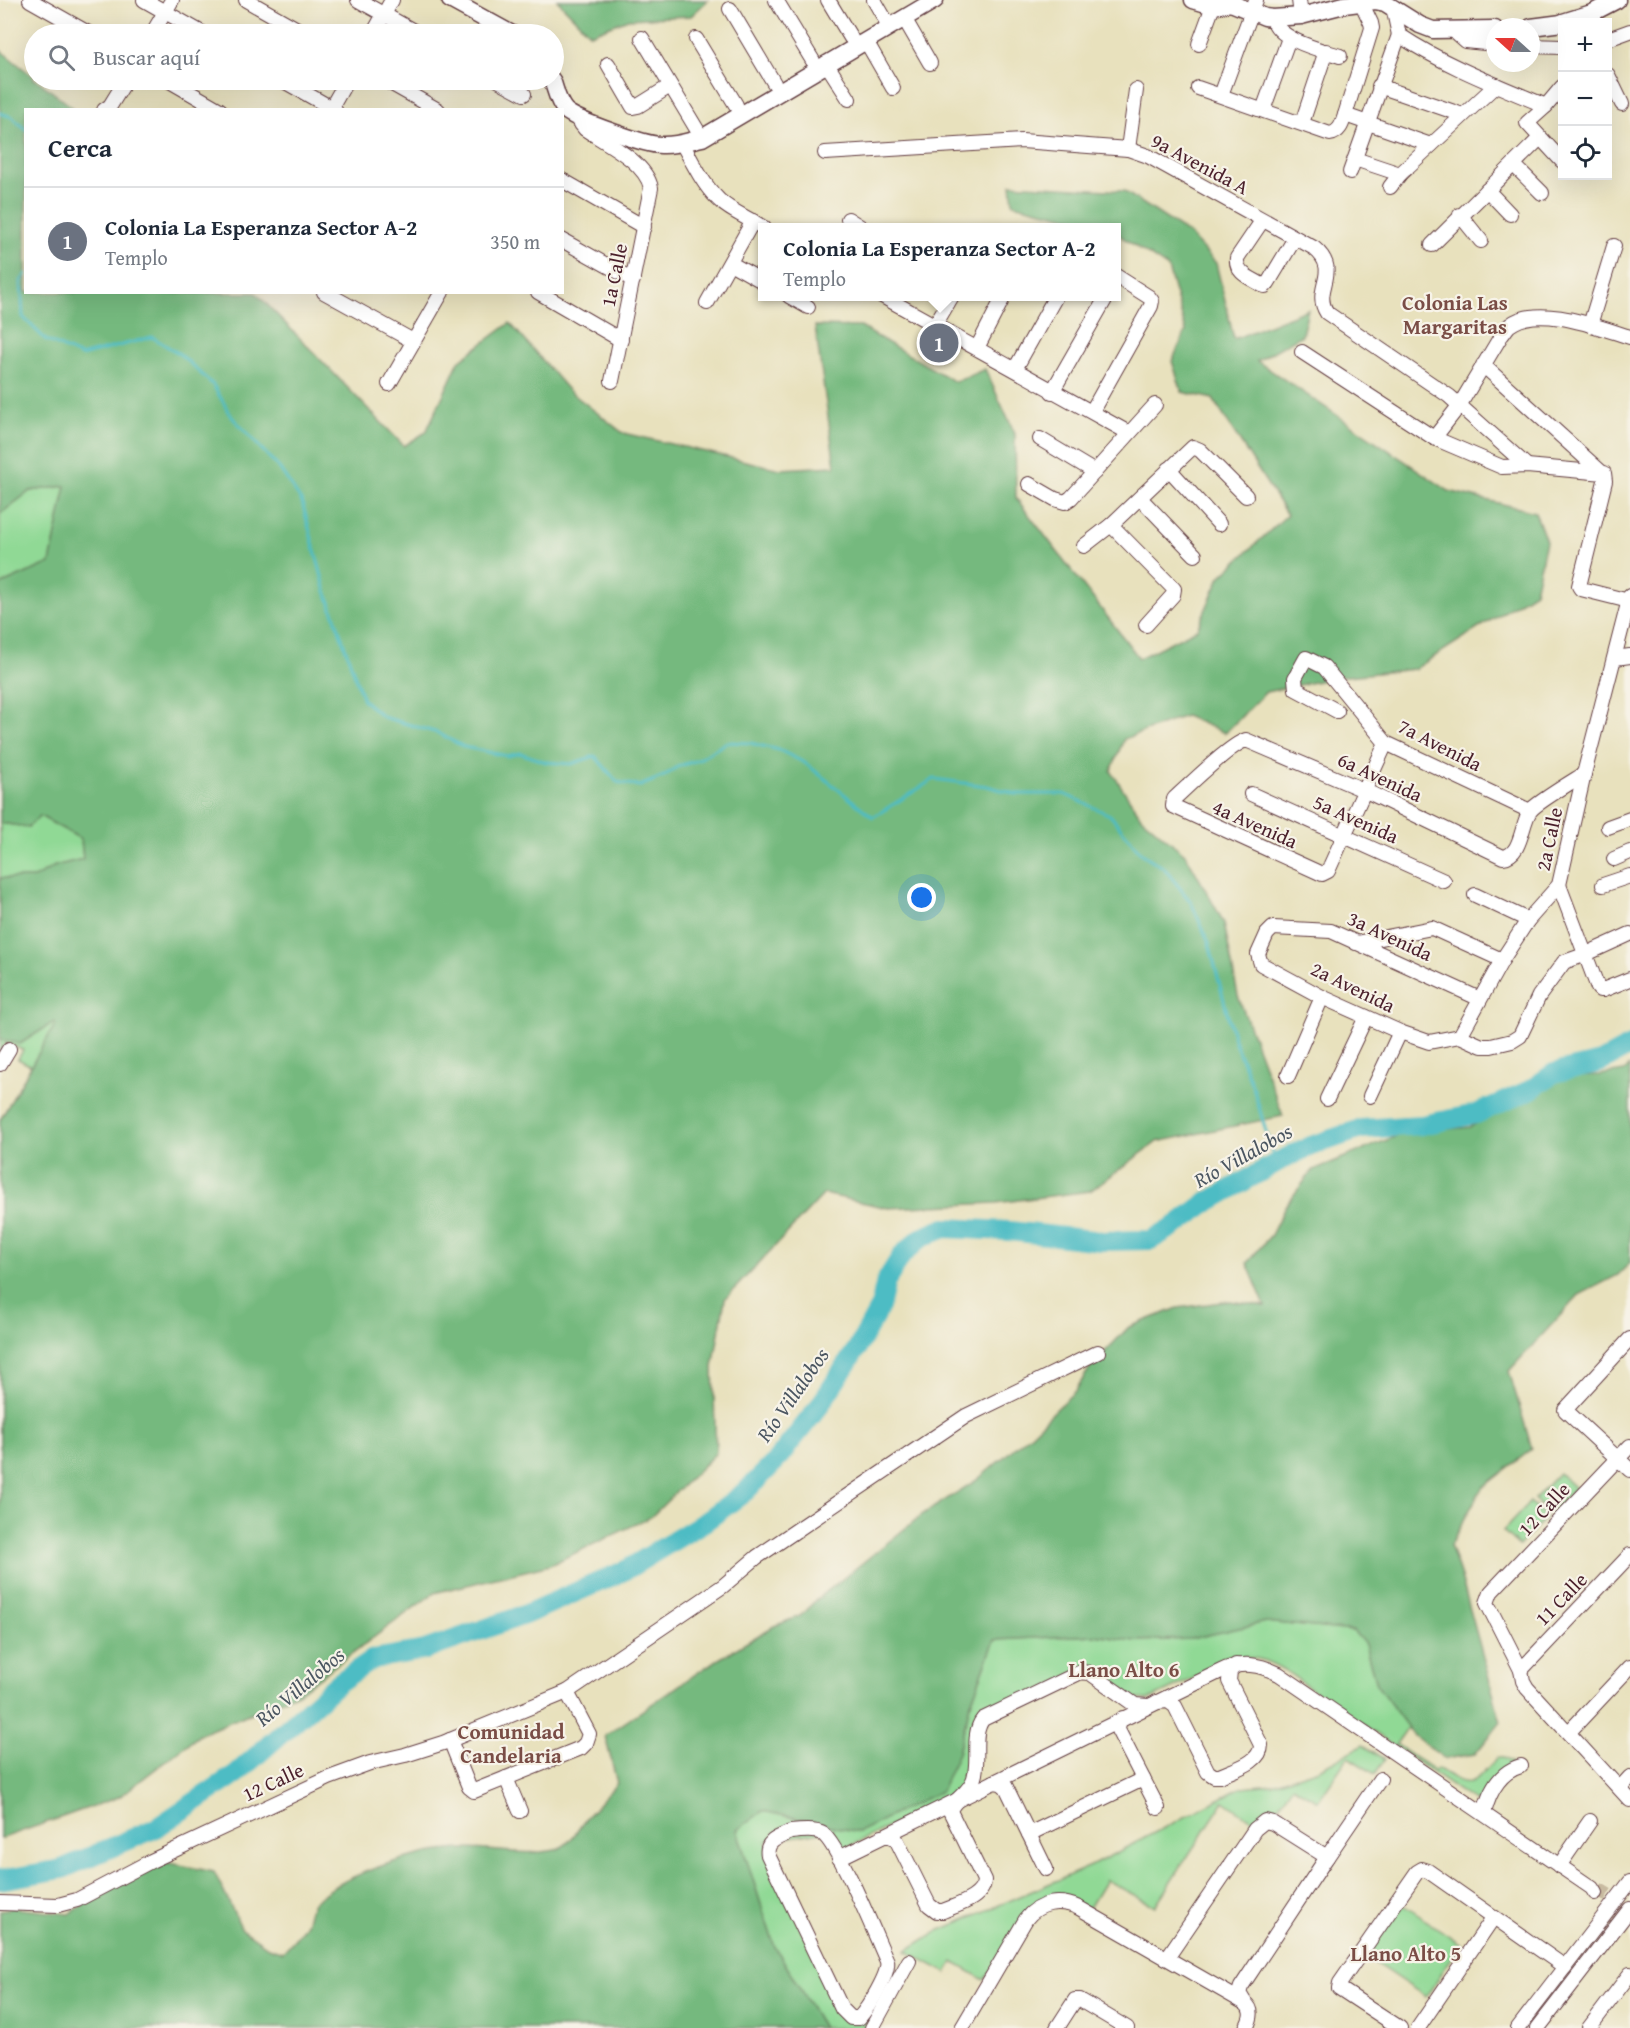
<!DOCTYPE html>
<html lang="es">
<head>
<meta charset="utf-8">
<style>
	body { margin:0; font-family:"Gentium Book Plus",serif; background:#f2f2f3; color:#1f2937 }
	.controls { position:absolute; right:18px; top:18px; display:grid; overflow:hidden; border-radius:0px; box-shadow:0 6px 24px #0002 }
	.controls button { width:54px; height:54px; display:grid; place-items:center; padding:0; border:0; border-bottom:2px solid #e0e1e3; background:#fff; color:#1f2937; font:30px sans-serif }
	.compass { position:absolute; left:1486px; top:18px; width:54px; height:54px; border-radius:50%; background:#fff; box-shadow:0 6px 24px #0002; rotate:291deg }
	.you { position:absolute; left:922px; top:898px; width:21px; height:21px; margin:-15px; border:4px solid #fff; border-radius:50%; background:#1a73e8; box-shadow:0 0 0 9px #1a73e833 }
	.badge { display:grid; place-items:center; width:39px; height:39px; border-radius:50%; background:#7c3aed; color:#fff; font-size:20px; font-weight:700 }
	.pin { position:absolute; translate:-50% -50%; border:3px solid #fff; box-shadow:0 2px 6px #0006 }
	.popup { position:absolute; left:758px; top:223px; width:363px; height:78px; box-sizing:border-box; display:grid; place-content:center; border-radius:0px; background:#fff; filter:drop-shadow(0 2px 4px #0005); font-size:20px; white-space:nowrap; color:#747a83 }
	.popup b { font-size:22px; color:#1f2937 }
	.popup::after { content:''; position:absolute; left:50%; top:100%; margin-left:-12px; border:12px solid transparent; border-top-color:#fff }
	.list { margin:0; padding:0; list-style:none }
	h2 { display:flex; justify-content:space-between; align-items:center; height:78px; margin:0; padding:0 24px; font-size:26px }
	h2 small { font-size:20px; font-weight:400; color:#747a83 }
	.list li { display:grid; grid-template-columns:39px 1fr auto; gap:18px; align-items:center; box-sizing:border-box; height:108px; padding:0 24px; border-top:2px solid #e0e1e3 }
	.list b { display:block; font-size:22px; white-space:nowrap }
	.list p { margin:0; font-size:20px; white-space:nowrap; color:#747a83 }
	.list em { font-size:20px; font-style:normal; color:#747a83 }
	.icon { flex:none; width:33px; height:33px; fill:none; stroke:currentColor; stroke-width:2; stroke-linecap:round; stroke-linejoin:round }
	.map { position:relative; flex:none; width:1630px; height:2028px; overflow:hidden }
	.search { position:absolute; background:#fff; box-shadow:0 6px 24px #0002; left:24px; top:24px; width:540px; height:66px; display:flex; align-items:center; gap:15px; box-sizing:border-box; padding:0 21px; border-radius:33px; color:#747a83; font-size:22px }
	.panel { position:absolute; background:#fff; box-shadow:0 6px 24px #0002; left:24px; top:108px; width:540px; height:186px; border-radius:0px }
	.map>svg:first-child { display:block }
	.green { fill:#90d995; stroke:#6d7c60; stroke-width:1.5 }
	.forest { fill:#74b97e; stroke:#5f6c54; stroke-width:1.5 }
	.lines { fill:none; stroke-linecap:round; stroke-linejoin:round }
	.stream { stroke:#4dbcc4; stroke-width:3 }
	.river { stroke:#4dbcc4; stroke-width:20 }
	.minor-tunnel { stroke:#c8baa0; stroke-width:14; stroke-dasharray:14 7; stroke-linecap:butt }
	.minor-casing { stroke:#623c41; stroke-width:16 }
	.major-casing { stroke:#623c41; stroke-width:19 }
	.minor { stroke:#fff; stroke-width:14 }
	.major { stroke:#fff; stroke-width:16 }
	.labels { text-anchor:middle; stroke-width:4.5; stroke-linejoin:round; paint-order:stroke }
	.street-label { font-size:20px; fill:#4a1f2b; stroke:#f7f3e8 }
	.neighbourhood-label { font-size:21px; font-weight:bold; fill:#7a4d46; stroke:#f7f3e8 }
	.water-label { font-size:21px; font-style:italic; fill:#4b5661; stroke:#f7f3e8 }
</style>
</head>
<body>
<div class="map">
<svg width="1630" height="2028" viewBox="0 0 1630 2028">
	<rect width="100%" height="100%" fill="#f7f3e8"/>
	<filter id="ink" filterUnits="userSpaceOnUse"><feTurbulence type="fractalNoise" baseFrequency=".0167" numOctaves="2"/><feDisplacementMap in="SourceGraphic" scale="12" xChannelSelector="R" yChannelSelector="G"/><feConvolveMatrix kernelMatrix="1 2 1 2 8 2 1 2 1" color-interpolation-filters="sRGB"/></filter>
	<filter id="wash" filterUnits="userSpaceOnUse"><feTurbulence type="fractalNoise" baseFrequency=".008" numOctaves="4" result="noise"/><feDisplacementMap in="SourceGraphic" scale="24" xChannelSelector="R" yChannelSelector="G"/><feGaussianBlur stdDeviation="1.35" result="paint"/><feColorMatrix in="noise" values="0 0 0 0 0 0 0 0 0 0 0 0 0 0 0 0 0 1.4 0 .05"/><feComposite in="paint" operator="in"/></filter>
	<g filter="url(#wash)">
		<rect width="100%" height="100%" fill="#e8e1bd"/>
		<g class="green">
			<polygon points="66,486 50,563 0,585 0,514 30,491"/>
			<polygon points="40,816 81,839 83,859 55,866 34,878 0,878 0,823 28,827"/>
			<polygon points="54,1022 57,1023 31,1066 18,1059 23,1050 6,1043 0,1053 0,1039 20,1044"/>
			<polygon points="1559,1473 1575,1488 1550,1515 1534,1499"/>
			<polygon points="1530,1502 1546,1517 1519,1546 1503,1531"/>
			<path d="M1266,1622L1354,1631L1365,1644L1376,1684L1408,1727L1396,1744L1435,1771L1437,1768C1472,1790 1469,1787 1497,1758H1503L1512,1763L1479,1805L1284,1670C1266,1660 1252,1654 1232,1660L1148,1700L1137,1699L1092,1670L976,1717L974,1722L971,1774L959,1792L842,1850L827,1831L767,1841L842,2017L864,2020L874,2011L864,2028H823L774,1945L737,1830L763,1811L859,1832L958,1753L969,1708L995,1640L1095,1635L1135,1641L1190,1639Z"/>
			<polygon points="1363,1745 1385,1759 1375,1774 1348,1757 1318,1801 1292,1786 1272,1816 1262,1815 1253,1821 1224,1801 1155,1906 1106,1880 1089,1908 1052,1897 984,1980 953,1962 947,1973 906,1951 936,1932 1091,1866 1242,1787 1273,1784 1319,1769"/>
			<polygon points="1402,1904 1461,1944 1426,1997 1366,1957"/>
		</g>
		<g class="forest">
			<polygon points="557,0 708,0 691,16 628,19 590,34"/>
			<polygon points="0,50 34,77 34,80 37,80 72,107 72,110 26,110 26,292 256,293 404,446 426,432 459,361 510,323 568,390 623,433 780,469 835,466 815,326 861,327 955,382 985,369 1015,434 1016,498 1139,658 1197,629 1220,577 1287,515 1213,399 1182,392 1172,361 1186,331 1168,268 1116,233 1116,228 1107,227 1013,204 1011,184 1124,191 1188,233 1216,263 1234,339 1308,309 1302,335 1257,361 1449,491 1535,512 1546,541 1535,592 1415,669 1338,677 1266,692 1225,733 1185,716 1124,739 1111,771 1141,817 1186,855 1224,923 1238,996 1283,1116 1157,1142 1090,1191 996,1203 888,1208 824,1194 725,1299 713,1367 716,1453 651,1517 550,1565 434,1593 298,1693 201,1734 119,1797 0,1839 0,1120 56,1023 54,1022 20,1044 0,1039 0,878 34,878 55,866 83,859 81,839 40,816 28,827 0,823 0,585 50,563 66,486 30,491 0,514"/>
			<path d="M1630,1066V1263L1618,1275L1579,1295L1509,1371L1532,1449L1482,1488L1450,1545L1461,1577L1501,1722L1475,1754L1445,1759L1414,1736L1376,1684L1365,1644L1353,1631L1266,1622L1190,1639L1135,1641L1095,1635L995,1640L969,1708L958,1753L941,1791L859,1832L763,1811L737,1830L774,1945L823,2028H0V1910L12,1908L69,1914L114,1887L165,1862L214,1872L242,1929L268,1947L283,1952C290,1944 298,1936 304,1927C309,1920 308,1908 314,1902C344,1873 426,1848 468,1849C494,1849 529,1856 555,1850C571,1845 579,1827 589,1814C598,1804 608,1794 617,1783L605,1736L709,1665L774,1626L800,1616L815,1601L923,1514L977,1480L1033,1432L1076,1390L1091,1366L1129,1327L1178,1308L1230,1301L1265,1306L1247,1263L1271,1235L1286,1205L1313,1170L1404,1133L1470,1127L1565,1076L1599,1075L1624,1071Z"/>
		</g>
		<g class="lines">
			<g class="stream">
				<polyline points="0,113 12,117 26,130"/>
				<polyline points="26,274 21,281 23,317 46,340 81,356 152,337 181,355 213,385 232,417 280,469 302,502 325,588 363,700 383,717 438,733 464,747 507,756 520,753 546,762 571,764 595,756 617,782 640,786 664,776 679,766 698,760 727,742 750,743 779,750 805,763 873,817 934,779 987,786 1016,794 1064,794 1110,815 1141,853 1164,868 1191,902 1209,943 1235,1043 1254,1090 1275,1163"/>
			</g>
			<polyline class="river" points="0,1880 62,1869 156,1828 236,1774 338,1683 373,1659 425,1650 524,1615 626,1570 706,1521 746,1491 775,1462 818,1408 858,1347 880,1307 886,1281 902,1255 921,1238 945,1228 1009,1231 1102,1241 1151,1240 1178,1224 1203,1205 1281,1160 1311,1146 1361,1129 1422,1125 1476,1114 1530,1090 1554,1073 1601,1062 1630,1046"/>
		</g>
	</g>
	<g filter="url(#ink)">
		<g class="lines">
			<polyline class="minor-tunnel" points="1598,1889 1608,1895"/>
			<defs>
				<g id="minor">
					<polyline points="30,0 90,34"/>
					<polyline points="144,0 204,34"/>
					<polyline points="246,0 306,34"/>
					<polyline points="358,0 419,34"/>
					<polyline points="776,0 813,61"/>
					<polyline points="828,0 851,38"/>
					<polyline points="874,0 885,19"/>
					<polyline points="1299,0 1301,16"/>
					<path d="M1393,7L1399,35C1444,65 1496,85 1546,106"/>
					<polyline points="730,9 774,83"/>
					<polyline points="904,18 930,63"/>
					<path d="M1273,18C1277,40 1321,50 1340,56"/>
					<polyline points="1457,31 1457,34 1465,41 1495,44"/>
					<polyline points="152,34 172,0"/>
					<polyline points="373,34 392,0"/>
					<polyline points="642,38 702,138"/>
					<polyline points="696,39 736,105"/>
					<polyline points="1608,39 1630,31"/>
					<polyline points="866,41 893,88"/>
					<polyline points="1199,44 1213,6"/>
					<polyline points="1531,46 1562,47"/>
					<polyline points="826,63 849,99"/>
					<polyline points="608,64 633,107 638,106 670,86"/>
					<polyline points="1608,75 1622,104"/>
					<polyline points="168,80 220,110"/>
					<polyline points="282,80 335,110"/>
					<polyline points="385,80 438,110"/>
					<polyline points="498,80 524,94"/>
					<polyline points="1379,86 1463,115"/>
					<polyline points="1562,87 1546,106 1527,123 1562,161"/>
					<path d="M1198,88L1330,134C1340,132 1342,124 1345,115L1372,28L1371,23L1361,2"/>
					<polyline points="1221,95 1256,0"/>
					<polyline points="104,110 110,106 126,80"/>
					<polyline points="330,110 347,80"/>
					<polyline points="1263,110 1289,38"/>
					<polyline points="1345,115 1431,145"/>
					<path d="M582,119L581,124L585,129C606,143 646,162 651,188L612,381"/>
					<polyline points="1302,123 1326,51"/>
					<path d="M682,143C692,161 702,183 717,198C729,211 749,218 764,228"/>
					<polyline points="1128,149 1136,90"/>
					<path d="M825,153L1022,141L1128,149L1148,156L1314,248C1343,272 1311,289 1327,313L1449,396L1527,466"/>
					<polyline points="1355,159 1400,174"/>
					<polyline points="1514,165 1542,193"/>
					<polyline points="1350,172 1399,35"/>
					<polyline points="562,180 644,227"/>
					<polyline points="1390,187 1400,174 1496,85"/>
					<polyline points="1487,190 1510,214"/>
					<polyline points="1460,215 1481,241"/>
					<polyline points="848,219 862,228"/>
					<path d="M1262,221L1237,258C1235,273 1251,278 1262,285L1265,286L1268,283L1295,238"/>
					<polyline points="562,240 633,280"/>
					<polyline points="1432,245 1540,138"/>
					<polyline points="730,263 762,281"/>
					<polyline points="324,292 413,341"/>
					<polyline points="538,292 621,340"/>
					<polyline points="789,296 808,307"/>
					<polyline points="882,296 1129,433"/>
					<polyline points="707,303 753,221"/>
					<polyline points="935,325 952,296"/>
					<polyline points="1590,325 1614,246"/>
					<polyline points="977,348 1004,296"/>
					<polyline points="1302,352 1434,438 1502,467 1527,466 1604,473 1605,481 1579,586 1581,589 1629,601"/>
					<polyline points="1483,365 1601,472"/>
					<polyline points="1015,369 1056,296"/>
					<polyline points="389,384 442,292"/>
					<polyline points="1052,392 1107,296"/>
					<polyline points="1092,411 1151,306 1152,301 1149,297 1116,276"/>
					<path d="M1434,438L1459,406L1501,336C1504,333 1507,327 1510,325C1538,303 1600,328 1630,337"/>
					<polyline points="1040,439 1095,472"/>
					<polyline points="1169,469 1219,524"/>
					<polyline points="1029,484 1055,499 1065,502 1071,498 1155,405"/>
					<polyline points="1140,498 1195,555"/>
					<polyline points="1111,525 1174,589 1173,595 1146,625"/>
					<polyline points="1084,546 1111,525 1193,447 1200,450 1246,496"/>
					<polyline points="1615,658 1630,656"/>
					<polyline points="1337,711 1296,689 1295,678 1306,658 1324,667 1386,743 1530,811"/>
					<path d="M1386,743L1328,871L1322,874L1173,806L1174,799C1188,786 1231,744 1246,740L1366,791L1503,857C1522,855 1521,824 1530,811C1536,803 1573,781 1584,774"/>
					<polyline points="1251,794 1444,881"/>
					<polyline points="1608,827 1630,819"/>
					<polyline points="1614,859 1630,852"/>
					<polyline points="1559,885 1598,988 1600,990 1603,990 1630,979"/>
					<polyline points="1603,885 1630,876"/>
					<polyline points="1475,895 1528,920"/>
					<polyline points="1356,943 1432,928 1502,960"/>
					<polyline points="1480,999 1331,931 1273,928 1267,934 1258,954 1261,964 1322,997 1400,1032 1429,1042 1460,1036 1502,960 1528,920 1559,885 1584,774 1630,596"/>
					<polyline points="1460,1036 1482,1046 1491,1046 1512,1041 1520,1036 1539,996 1564,962 1584,955 1630,934"/>
					<polyline points="0,1064 9,1049"/>
					<polyline points="1288,1076 1322,997"/>
					<polyline points="1370,1096 1400,1032"/>
					<polyline points="1327,1099 1366,1017"/>
					<polyline points="1630,1339 1565,1410 1630,1470"/>
					<polyline points="1630,1446 1491,1592 1487,1603 1521,1670 1523,1681 1527,1688 1630,1800"/>
					<polyline points="1521,1670 1630,1555"/>
					<path d="M1157,1702L1168,1701L1175,1706L1208,1772L1214,1776H1220C1234,1769 1261,1763 1261,1745L1229,1681L1230,1671L1236,1665"/>
					<polyline points="1123,1718 1119,1722 1118,1730 1158,1808"/>
					<polyline points="1569,1732 1630,1667"/>
					<polyline points="450,1740 469,1787 474,1791 581,1748 586,1743 589,1734 567,1692"/>
					<polyline points="506,1778 520,1811"/>
					<polyline points="994,1782 1001,1783 1006,1787 1046,1869"/>
					<polyline points="1620,1788 1630,1777"/>
					<path d="M1484,1813C1489,1793 1499,1772 1521,1766"/>
					<path d="M791,1832C799,1831 816,1829 823,1834C840,1847 876,1937 887,1961C890,1973 868,2008 859,2018H851L842,2009L768,1855C765,1841 779,1837 791,1832Z"/>
					<polyline points="1029,1834 1143,1779"/>
					<path d="M882,1836H890L896,1839L929,1905L937,1911H943C957,1905 984,1898 984,1880L950,1811C953,1799 970,1793 974,1778C980,1759 971,1734 983,1719L1081,1672L1090,1673L1135,1705L1148,1706"/>
					<polyline points="1327,1857 1380,1779"/>
					<path d="M839,1858L1221,1671C1242,1661 1259,1664 1279,1674L1592,1888L1595,1893"/>
					<polyline points="1559,1866 1590,1821"/>
					<polyline points="0,1903 58,1905 77,1900 151,1861 329,1778 370,1763 405,1755 443,1743 567,1692 723,1586 757,1557 797,1530 966,1416 1098,1352"/>
					<polyline points="1167,1958 1255,1829 1265,1821 1273,1823 1327,1857 1241,1987 1239,1993 1245,2003"/>
					<polyline points="872,2028 909,1961"/>
					<path d="M962,2028L1026,1919C1039,1902 1060,1899 1079,1908L1245,2003C1254,2010 1251,2019 1246,2028"/>
					<polyline points="1057,2028 1075,2000 1080,2000 1127,2028"/>
					<polyline points="1400,2028 1342,1990 1339,1988 1340,1983 1417,1872 1422,1869 1428,1871 1565,1967"/>
					<polyline points="1418,2028 1493,1918"/>
					<polyline points="1518,2028 1630,1882"/>
					<polyline points="1538,2028 1630,1909"/>
					<polyline points="1589,2028 1630,1974"/>
				</g>
				<g id="major">
					<polyline points="450,0 512,34"/>
					<polyline points="1193,0 1213,6 1231,3"/>
					<polyline points="1229,0 1231,3 1265,17 1273,18 1301,16 1344,5 1375,1 1385,3 1420,25 1433,30 1495,29"/>
					<polyline points="1563,22 1592,13 1617,0"/>
					<polyline points="1531,27 1562,23"/>
					<path d="M552,80C556,90 557,101 565,110C574,120 646,145 661,145C675,146 689,141 702,138L935,0"/>
				</g>
			</defs>
			<use href="#minor" class="minor-casing"/>
			<use href="#major" class="major-casing"/>
			<use href="#minor" class="minor"/>
			<use href="#major" class="major"/>
		</g>
	</g>
	<g class="labels">
		<g class="street-label">
			<text transform="translate(1200 164) rotate(28)" y="7">9a Avenida A</text>
			<text transform="translate(614 275) rotate(-78)" y="7">1a Calle</text>
			<text transform="translate(1440 745) rotate(27)" y="7">7a Avenida</text>
			<text transform="translate(1380 777) rotate(25)" y="7">6a Avenida</text>
			<text transform="translate(1356 819) rotate(24)" y="7">5a Avenida</text>
			<text transform="translate(1255 824) rotate(24)" y="7">4a Avenida</text>
			<text transform="translate(1549 839) rotate(-78)" y="7">2a Calle</text>
			<text transform="translate(1390 936) rotate(25)" y="7">3a Avenida</text>
			<text transform="translate(1353 987) rotate(26)" y="7">2a Avenida</text>
			<text transform="translate(1544 1509) rotate(-47)" y="7">12 Calle</text>
			<text transform="translate(1561 1599) rotate(-46)" y="7">11 Calle</text>
			<text transform="translate(273 1782) rotate(-25)" y="7">12 Calle</text>
		</g>
		<g class="neighbourhood-label">
			<text x="1455" y="310">Colonia Las<tspan x="1455" dy="24">Margaritas</tspan></text>
			<text x="1124" y="1677">Llano Alto 6</text>
			<text x="511" y="1739">Comunidad<tspan x="511" dy="24">Candelaria</tspan></text>
			<text x="1406" y="1961">Llano Alto 5</text>
		</g>
		<g class="water-label">
			<text transform="translate(1243 1156) rotate(-29)" y="7">Río Villalobos</text>
			<text transform="translate(793 1395) rotate(-55)" y="7">Río Villalobos</text>
			<text transform="translate(300 1687) rotate(-40)" y="7">Río Villalobos</text>
		</g>
	</g>
</svg>
<div class="controls">
<button>+</button>
<button>−</button>
<button><svg class="icon" aria-label="locate" viewBox="0 0 24 24"><circle cx="12" cy="12" r="6"/><path d="M12 2v4M12 18v4M2 12h4M18 12h4"/></svg></button>
</div>
<svg class="compass" viewBox="-18 -18 36 36"><path d="M0-13l5 13h-10z" fill="#e53935"/><path d="M0 13l5-13h-10z" fill="#747a83"/></svg>
<div class="you"></div>
<div class="pin badge" style="left:939px;top:343px;background:#6b7280">1</div>
<div class="popup"><b>Colonia La Esperanza Sector A-2</b>Templo</div>
<div class="search"><svg class="icon" aria-label="search" viewBox="0 0 24 24"><circle cx="10" cy="10" r="6"/><path d="M15 15l6 6"/></svg>Buscar aquí</div>
<section class="panel">
<h2>Cerca<small></small></h2>
<ul class="list">
<li><span class="badge" style="background:#6b7280">1</span><div><b>Colonia La Esperanza Sector A-2</b><p>Templo</p></div><em>350 m</em></li>
</ul>
</section>
</div>
</body>
</html>
